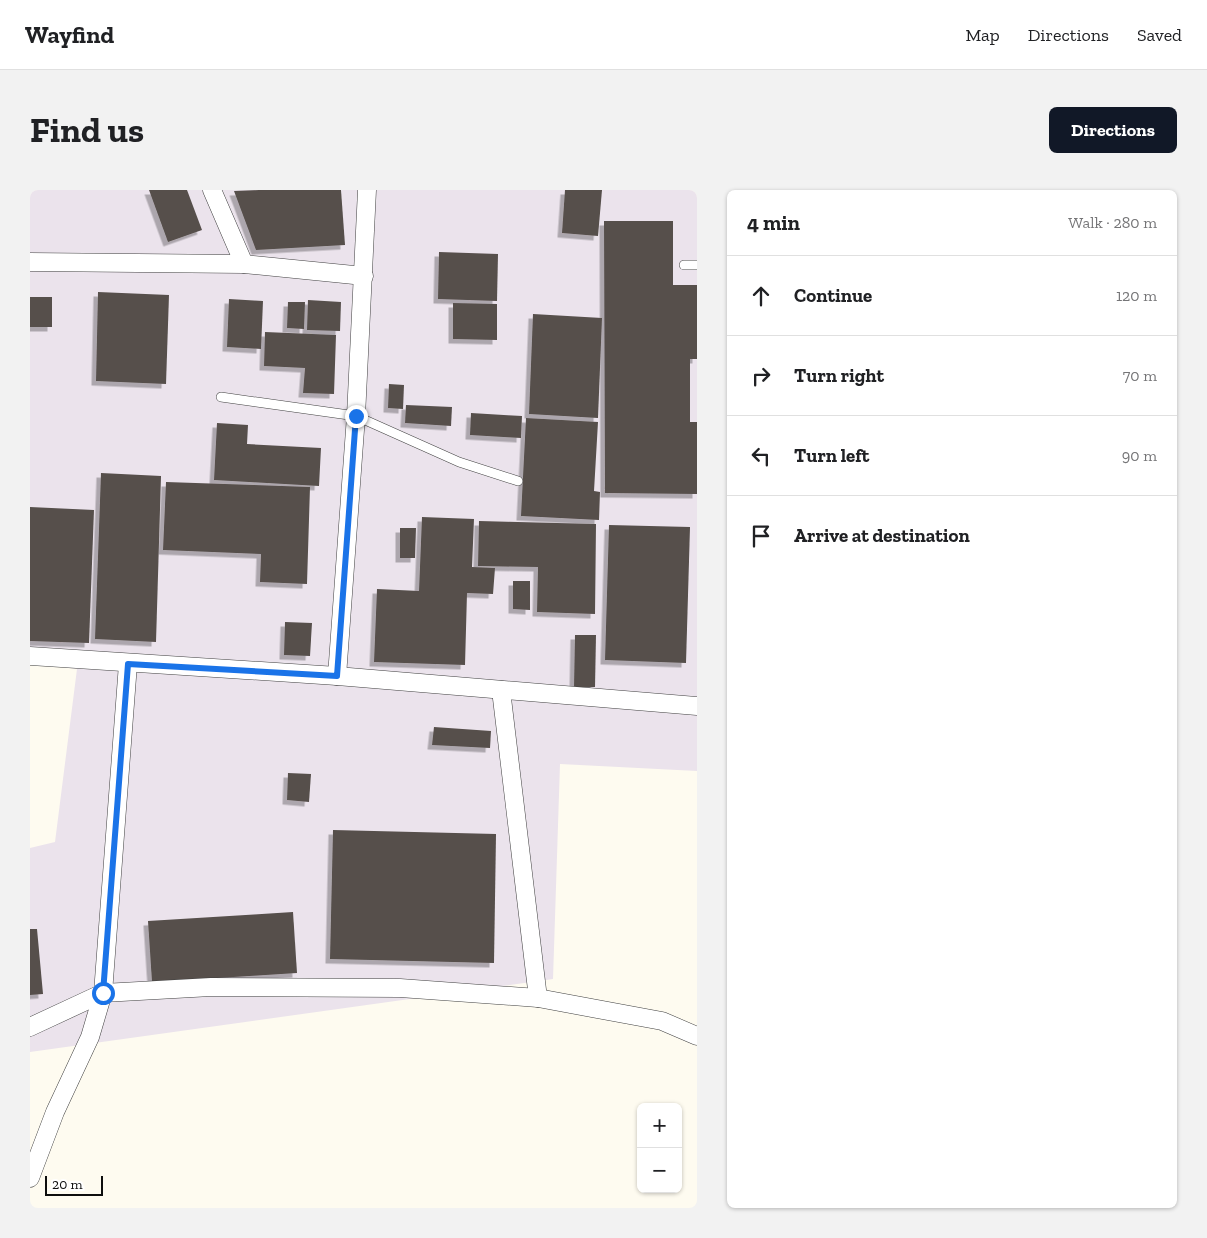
<!DOCTYPE html>
<html lang="en">
<head>
<meta charset="utf-8">
<style>
	body { margin:0; font-family:"Zilla Slab",serif; background:#f2f2f2; color:#202124 }
	.controls { position:absolute; right:15px; bottom:15px; display:grid; overflow:hidden; border-radius:8px; box-shadow:0 1px 4px #0004 }
	.controls button { width:45px; height:45px; display:grid; place-items:center; padding:0; border:0; border-bottom:1px solid #e0e0e0; background:#fff; color:#202124; font:25px sans-serif }
	.scale { position:absolute; left:15px; bottom:12px; width:58px; box-sizing:border-box; padding-left:5px; border:2px solid #0e0e0e; border-top:0; font-size:14px; line-height:18px; white-space:nowrap; color:#0e0e0e; -webkit-text-stroke:4px #fff; paint-order:stroke }
	.stop { position:absolute; width:15px; height:15px; margin:-11px; border:4px solid #1a73e8; border-radius:50%; background:#fff }
	.stop.end { background:#1a73e8; border-color:#fff; box-shadow:0 1px 5px #0008 }
	.list { margin:0; padding:0; list-style:none }
	h2 { display:flex; justify-content:space-between; align-items:center; height:65px; margin:0; padding:0 20px; font-size:21px }
	h2 small { font-size:16px; font-weight:400; color:#757577 }
	.list li { display:grid; grid-template-columns:32px 1fr auto; gap:15px; align-items:center; box-sizing:border-box; height:80px; padding:0 20px; border-top:1px solid #e0e0e0 }
	.list b { display:block; font-size:19px; white-space:nowrap }
	.list em { font-size:16px; font-style:normal; color:#757577 }
	.icon { flex:none; width:28px; height:28px; fill:none; stroke:currentColor; stroke-width:2; stroke-linecap:round; stroke-linejoin:round }
	.map { position:relative; flex:none; width:667px; height:1018px; overflow:hidden; border-radius:8px }
	header { display:flex; align-items:center; gap:30px; box-sizing:border-box; height:70px; padding:0 25px; background:#fff; border-bottom:1px solid #e0e0e0 }
	header strong { font-size:24px }
	nav { display:flex; gap:28px; margin-inline-start:auto; font-size:18px }
	.intro { display:flex; align-items:center; justify-content:space-between; box-sizing:border-box; height:120px; padding:0 30px }
	h1 { margin:0; font-size:35px }
	.button { padding:12px 22px; border-radius:8px; background:#111827; color:#fff; font-size:18px; font-weight:700 }
	main { display:flex; gap:30px; padding:0 30px }
	aside { flex:1; background:#fff; border-radius:8px; box-shadow:0 1px 4px #0004 }
	.map>svg:first-child { display:block }
	.industrial { fill:#ebe3ec }
	.building { fill:#564f4b; filter:url(#shadow) }
	.lines { fill:none; stroke-linecap:round; stroke-linejoin:round }
	.lane-casing { stroke:#414141; stroke-width:10 }
	.street-casing { stroke:#414141; stroke-width:19 }
	.lane { stroke:#fff; stroke-width:9 }
	.street { stroke:#fff; stroke-width:18 }
	.route { stroke:#1a73e8; stroke-width:6 }
</style>
</head>
<body>
<header>
<strong>Wayfind</strong>
<nav><a>Map</a><a>Directions</a><a>Saved</a></nav>
</header>
<div class="intro"><h1>Find us</h1><a class="button">Directions</a></div>
<main>
<div class="map">
<svg width="667" height="1018" viewBox="0 0 667 1018">
	<defs>
		<filter id="shadow"><feDropShadow dx="-4.5" dy="4.5" stdDeviation="0" flood-color="#0004"/></filter>
	</defs>
	<rect width="100%" height="100%" fill="#fefbf0"/>
	<polygon class="industrial" points="0,0 667,0 667,581 530,574 523,789 0,862 0,658 25,652 47,479 0,472"/>
	<g class="building">
		<polygon points="119,0 157,0 172,40 138,52"/>
		<polygon points="229,0 311,0 315,55 226,60 204,1"/>
		<polygon points="535,0 572,0 568,46 532,43"/>
		<polygon points="574,31 643,31 643,95 667,95 667,169 660,169 660,232 667,232 667,304 575,303"/>
		<polygon points="409,62 468,64 467,111 408,109"/>
		<polygon points="68,102 139,105 136,194 66,191"/>
		<rect x="0" y="107" width="22" height="30"/>
		<polygon points="199,109 233,111 231,159 197,157"/>
		<polygon points="278,110 311,112 310,141 277,140"/>
		<polygon points="258,112 275,112 274,139 257,138"/>
		<polygon points="423,113 467,114 467,150 423,149"/>
		<polygon points="503,124 572,128 568,228 499,224"/>
		<polygon points="235,142 306,145 304,204 273,203 275,178 234,176"/>
		<polygon points="359,194 374,195 373,219 358,218"/>
		<polygon points="376,215 422,217 421,236 375,233"/>
		<polygon points="441,223 492,226 491,248 440,245"/>
		<polygon points="496,228 568,232 564,301 570,302 569,330 491,326"/>
		<polygon points="187,233 218,235 217,254 291,258 289,296 184,290"/>
		<polygon points="71,283 131,286 126,452 65,449"/>
		<polygon points="136,292 280,297 277,394 230,392 231,364 133,360"/>
		<polygon points="0,317 64,320 59,453 0,451"/>
		<polygon points="392,327 444,329 442,377 465,378 463,404 437,403 435,475 344,472 347,399 389,401"/>
		<polygon points="449,331 566,334 565,424 507,422 508,377 448,376"/>
		<polygon points="579,335 660,337 656,473 575,470"/>
		<polygon points="370,338 386,338 385,368 370,368"/>
		<polygon points="483,391 500,391 500,420 483,419"/>
		<polygon points="255,432 282,433 280,466 254,465"/>
		<polygon points="545,445 566,445 565,497 544,497"/>
		<polygon points="404,537 461,541 460,558 402,555"/>
		<polygon points="258,583 281,584 279,612 257,610"/>
		<polygon points="303,640 466,644 464,773 300,769"/>
		<polygon points="263,722 267,783 122,792 118,731"/>
		<polygon points="0,739 7,739 13,804 0,805"/>
	</g>
	<g class="lines">
		<defs>
			<g id="lane">
				<polyline points="654,75 667,75"/>
				<polyline points="191,207 326,226 429,272 488,291"/>
			</g>
			<g id="street">
				<polyline points="182,0 214,74"/>
				<polyline points="0,72 214,74 334,86"/>
				<polyline points="0,466 307,486 667,516"/>
				<polyline points="307,486 326,226 337,0"/>
				<polyline points="471,500 508,808"/>
				<polyline points="0,837 73,803 181,797 370,798 508,808 632,831 667,846"/>
				<polyline points="0,988 25,922 60,847 73,803 98,474"/>
			</g>
		</defs>
		<use href="#lane" class="lane-casing"/>
		<use href="#street" class="street-casing"/>
		<use href="#lane" class="lane"/>
		<use href="#street" class="street"/>
	</g>
	<g class="lines">
		<polyline class="route" points="73,803 98,474 307,486 326,226"/>
	</g>
</svg>
<div class="controls">
<button>+</button>
<button>−</button>
</div>
<div class="scale">20 m</div>
<div class="stop" style="left:73px;top:803px"></div>
<div class="stop end" style="left:326px;top:226px"></div>
</div>
<aside>
<h2>4 min<small>Walk · 280 m</small></h2>
<ul class="list">
<li><svg class="icon" aria-label="ahead" viewBox="0 0 24 24"><path d="M12 20V5M6 11l6-6 6 6"/></svg><div><b>Continue</b></div><em>120 m</em></li>
<li><svg class="icon" aria-label="right" viewBox="0 0 24 24"><path d="M7 20v-9h11M14 6l5 5-5 5"/></svg><div><b>Turn right</b></div><em>70 m</em></li>
<li><svg class="icon" aria-label="left" viewBox="0 0 24 24"><path d="M17 20v-9H6M10 6l-5 5 5 5"/></svg><div><b>Turn left</b></div><em>90 m</em></li>
<li><svg class="icon" aria-label="arrive" viewBox="0 0 24 24"><path d="M6 21V4h12l-3 4 3 4H6"/></svg><div><b>Arrive at destination</b></div></li>
</ul>
</aside>
</main>
</body>
</html>
